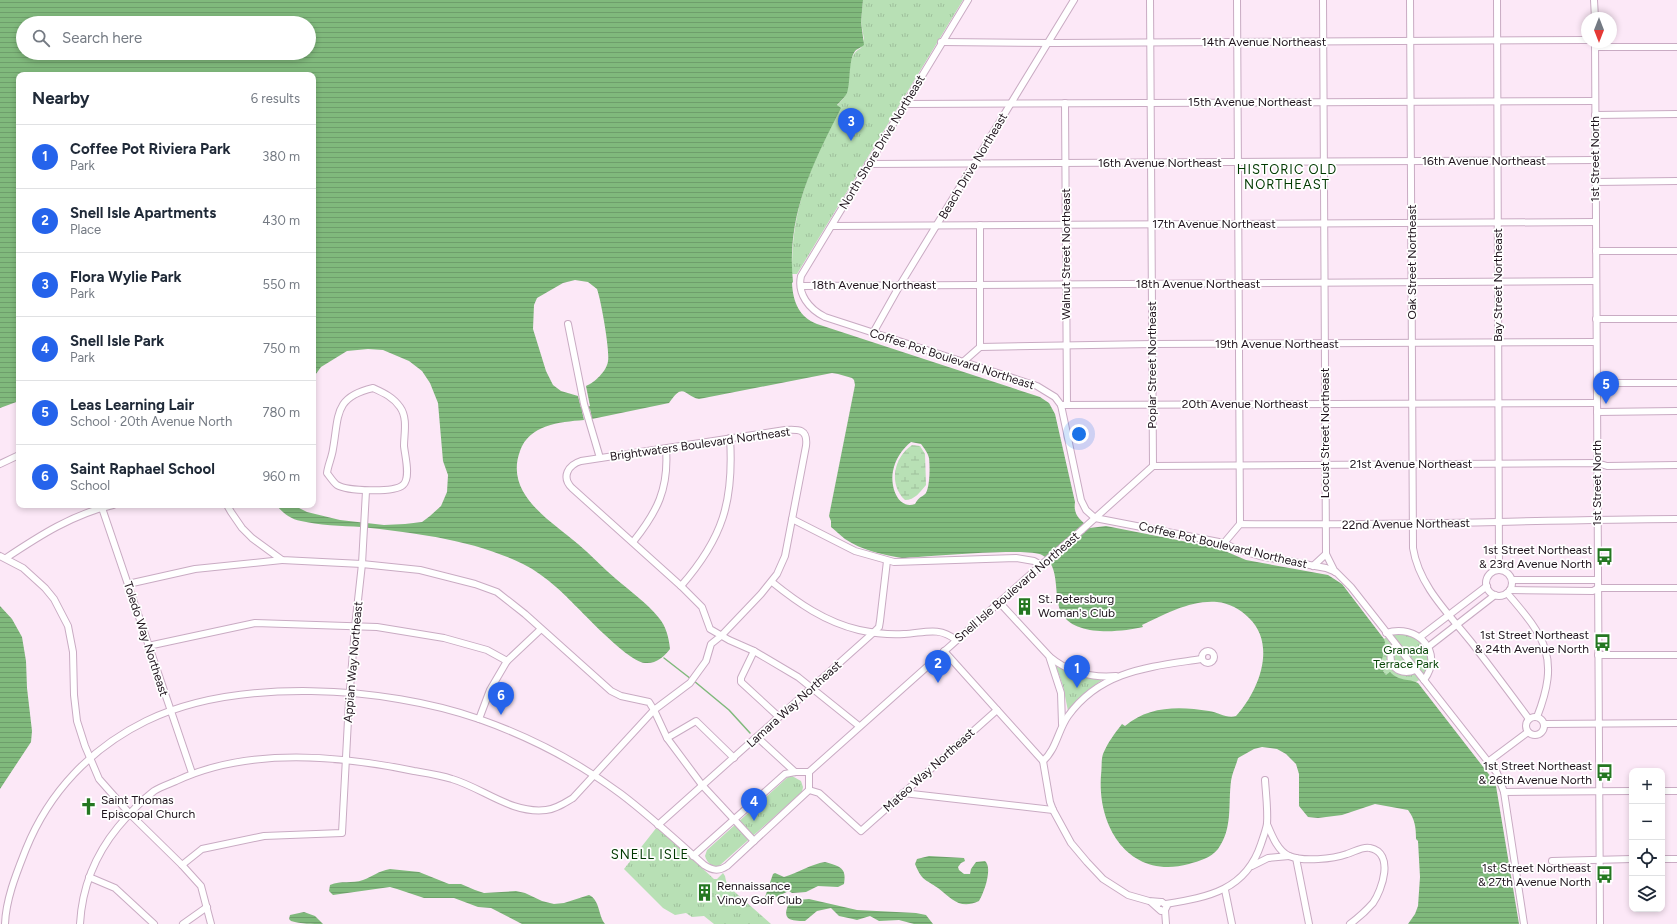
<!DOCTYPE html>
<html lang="en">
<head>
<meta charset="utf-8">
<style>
	body { margin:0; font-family:Figtree,sans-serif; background:#f2f2f3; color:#1f2937 }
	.controls { position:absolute; right:12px; bottom:12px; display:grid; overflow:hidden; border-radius:8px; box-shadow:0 2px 6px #0003 }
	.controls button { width:36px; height:36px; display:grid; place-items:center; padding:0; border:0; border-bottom:1px solid #e0e1e3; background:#fff; color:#1f2937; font:20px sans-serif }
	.compass { position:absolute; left:1581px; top:12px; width:36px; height:36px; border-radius:50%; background:#fff; box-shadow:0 2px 6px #0003; rotate:180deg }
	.you { position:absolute; left:1079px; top:434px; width:14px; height:14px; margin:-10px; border:3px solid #fff; border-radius:50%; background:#1a73e8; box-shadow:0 0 0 6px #1a73e833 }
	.badge { display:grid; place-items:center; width:26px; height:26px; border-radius:50%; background:#2563eb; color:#fff; font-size:13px; font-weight:700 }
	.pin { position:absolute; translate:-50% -33px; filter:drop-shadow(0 1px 2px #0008) }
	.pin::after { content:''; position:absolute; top:21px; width:14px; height:12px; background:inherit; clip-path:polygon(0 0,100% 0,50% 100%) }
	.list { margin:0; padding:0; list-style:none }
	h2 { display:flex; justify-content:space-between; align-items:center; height:52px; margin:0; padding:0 16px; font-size:17px }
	h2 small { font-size:13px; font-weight:400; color:#747a83 }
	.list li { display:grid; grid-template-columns:26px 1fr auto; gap:12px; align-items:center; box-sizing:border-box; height:64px; padding:0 16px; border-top:1px solid #e0e1e3 }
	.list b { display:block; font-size:15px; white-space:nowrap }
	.list p { margin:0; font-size:13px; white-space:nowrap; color:#747a83 }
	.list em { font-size:13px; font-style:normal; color:#747a83 }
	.icon { flex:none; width:22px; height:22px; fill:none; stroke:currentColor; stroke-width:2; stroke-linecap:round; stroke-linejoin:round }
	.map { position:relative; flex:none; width:1677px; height:924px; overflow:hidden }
	.search { position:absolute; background:#fff; box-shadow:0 2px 6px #0003; left:16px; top:16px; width:300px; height:44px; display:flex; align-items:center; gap:10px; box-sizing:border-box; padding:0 14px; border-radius:22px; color:#747a83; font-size:15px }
	.panel { position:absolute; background:#fff; box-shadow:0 2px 6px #0003; left:16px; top:72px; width:300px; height:436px; border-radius:8px }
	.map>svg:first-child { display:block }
	.wetland { fill:url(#wetland-marsh) }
	.park { fill:url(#park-tufts) }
	.water { fill:url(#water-rules); fill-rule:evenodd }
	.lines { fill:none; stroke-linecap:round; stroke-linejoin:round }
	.stream { stroke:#80b97c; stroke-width:1.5 }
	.minor-casing { stroke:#c9abc3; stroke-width:8 }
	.minor { stroke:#fff; stroke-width:6 }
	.labels { text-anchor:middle; stroke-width:3.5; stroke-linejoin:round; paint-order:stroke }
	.street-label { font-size:12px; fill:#1f141d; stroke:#fff }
	.poi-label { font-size:12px; fill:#1f141d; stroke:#fff; text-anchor:end }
	.park-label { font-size:12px; fill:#074507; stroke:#fff }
	.neighbourhood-label { font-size:13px; letter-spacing:1px; fill:#013901; stroke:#fff }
</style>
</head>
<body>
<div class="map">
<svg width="1677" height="924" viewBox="0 0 1677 924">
	<defs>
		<pattern id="wetland-marsh" width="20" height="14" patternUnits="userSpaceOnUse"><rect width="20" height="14" fill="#b8e0b5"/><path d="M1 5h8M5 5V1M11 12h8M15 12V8" fill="none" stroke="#9ebf9b"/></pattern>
		<pattern id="park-tufts" width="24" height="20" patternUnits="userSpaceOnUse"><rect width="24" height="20" fill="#b8e0b5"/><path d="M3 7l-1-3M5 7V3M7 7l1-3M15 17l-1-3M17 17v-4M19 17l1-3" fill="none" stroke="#9ebf9b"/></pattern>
		<pattern id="water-rules" width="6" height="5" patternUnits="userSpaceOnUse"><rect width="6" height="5" fill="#80b97c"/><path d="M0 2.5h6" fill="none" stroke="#6e9e6b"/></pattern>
	</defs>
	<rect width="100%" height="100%" fill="#fce8f7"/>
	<path class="wetland" d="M912,445L920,446L925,454L926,485C920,492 915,500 905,500C888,484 894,457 912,445Z"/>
	<g class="park">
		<path d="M863,0H963L797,274H792C791,207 811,166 840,108L837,106C840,102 845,98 846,93C852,78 845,56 861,48L864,39L861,22Z"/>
		<path d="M1401,632L1419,640L1427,651L1429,663L1424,677L1416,682L1401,680L1394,676L1386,675L1383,671C1385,664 1381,659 1382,652C1383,647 1385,644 1384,639L1391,633Z"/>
		<polygon points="1056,666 1077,676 1102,680 1088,690 1068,711 1063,686"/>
		<path d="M792,776L801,781L803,787L802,792L719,866C712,867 707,863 705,856L707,850L788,777Z"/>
		<polygon points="657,827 714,879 717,879 723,873 725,876 726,881 729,887 771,924 714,924 704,916 692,917 686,913 675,915 663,908 624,869"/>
	</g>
	<g class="water">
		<path d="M0,0H863L861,22L864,45C862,47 859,48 856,50C848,58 851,81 847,93C845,97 841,101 837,105L841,108C812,165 786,216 793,282L792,283C793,302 799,317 817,324L1040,397L1049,403L1055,414L1075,502C1073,515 1080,520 1090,528L1106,526L1218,548L1246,560L1328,575L1342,584L1384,639L1385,642L1382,660L1387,667L1383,671L1386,675L1390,672C1400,682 1408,678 1418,683L1491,777L1496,786L1519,924H1408L1415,914L1418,906L1420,877L1418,841L1416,839C1416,828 1415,819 1408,810L1375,804L1342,815L1318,818L1308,817L1299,806V774L1296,764L1286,754L1277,749L1262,747L1254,749L1238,758C1236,766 1232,773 1231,781C1228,805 1233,828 1218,849C1211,858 1199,861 1189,864C1130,880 1097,828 1101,775C1102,769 1101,760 1103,754C1108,742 1115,733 1122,724L1125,726C1148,706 1179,706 1209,711C1218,712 1227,719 1236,716C1259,691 1277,645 1249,618C1240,609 1229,603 1217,602C1190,600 1166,614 1142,625L1143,627C1121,632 1076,637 1062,614C1052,597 1062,566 1042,555C1028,547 925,557 902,558C883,555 861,550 845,539C840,535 836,531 831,527V521L829,516L855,385L854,380L852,378L838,374L832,373L699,399C684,396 684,381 669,403L592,419L590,409L582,411L584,420C559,422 529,425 520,451C504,494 551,521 578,544C591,555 603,568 616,579C630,591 647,603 659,618C666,626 669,638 670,649C664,657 656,664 645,663C625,661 574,602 556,587C546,578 535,570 523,564C474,540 416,533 361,527C343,526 317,525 301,521C290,519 283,513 276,505H293L307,512L340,520L384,525L405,524L422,522L430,516L441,506L447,492L448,475L443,461L438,403L430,383L422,371L409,361L383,350L368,349L347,351L321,367L313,378V75H19V401L0,408ZM23,23H309V53H23ZM575,280L588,282L597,289C601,300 610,351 608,361C607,371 594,383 586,386L590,406L583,408H581L578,396L561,391L553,385L546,371L533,329L534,305L537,298L563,283ZM911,442L921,444C924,448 928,453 929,458C930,467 930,485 926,493C923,497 919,496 915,504C897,510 890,485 893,471C895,460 902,449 911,442Z"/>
		<polygon points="0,606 12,619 22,637 26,661 27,688 32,731 31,742 0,789"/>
		<path d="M929,856L964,858L965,861L961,863L958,867L959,870L964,874H970L971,869L976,862L985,861C993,868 984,893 979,901C960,910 952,899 938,888C925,879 922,881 915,864L917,859Z"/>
		<path d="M825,862C840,866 847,868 844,884L838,887L818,886L806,892L792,893L789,891L767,901L764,900L773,874L775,873L784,877C798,873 811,864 825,862Z"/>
		<path d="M390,869L419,872L449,884H461L475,890L484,893L516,891L525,893L542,901L554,904L564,903L589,895C600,900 598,915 605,924H522L491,908L478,907L454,898H424L397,889L390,887L333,895L329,891L330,885C341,880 352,884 363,880C372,877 378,871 390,869Z"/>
		<path d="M809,899L857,910L916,913L926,915L933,924H914L899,920L879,921L870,916L857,920L853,919L839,916L831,908L817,911L805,921C791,921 781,920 789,903L798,900Z"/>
		<path d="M304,912L315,916L323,924C312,924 301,924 291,921L289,919L290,915Z"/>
	</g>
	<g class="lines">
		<g class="stream">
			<polyline points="664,658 691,679"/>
			<polyline points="694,681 729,710 750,733"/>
		</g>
		<defs>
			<g id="minor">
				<path d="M968,0L801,276C797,294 809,309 825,317L1037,386L1055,397L1061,405L1081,500L1086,510L1095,518L1224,543L1236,549L1260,556L1326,568L1336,572L1351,587L1497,773L1504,792L1524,924"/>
				<polyline points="1150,0 1153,466"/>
				<polyline points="1237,0 1240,524"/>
				<polyline points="1323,0 1326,554 1335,572"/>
				<path d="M1410,0L1413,548C1419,586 1449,614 1472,643C1491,668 1510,693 1529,719"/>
				<polyline points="1497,0 1499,570"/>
				<polyline points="1594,0 1595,18"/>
				<polyline points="941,42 1054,43 1587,40"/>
				<polyline points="1595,42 1600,924"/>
				<polyline points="1595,47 1677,47"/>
				<polyline points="1065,103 1067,405"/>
				<polyline points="905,104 1595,101"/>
				<polyline points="1595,115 1677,114"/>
				<polyline points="868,164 1595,160"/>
				<polyline points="1595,182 1677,181"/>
				<polyline points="980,225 980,347"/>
				<polyline points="832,226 1596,222"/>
				<polyline points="1596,251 1677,251"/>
				<polyline points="801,286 1596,281"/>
				<polyline points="1596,319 1677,319"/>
				<polyline points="568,324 584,404 600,458"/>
				<polyline points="873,333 900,285 1074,0"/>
				<polyline points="963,362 980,347 1152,344 1596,342"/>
				<polyline points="1597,383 1677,383"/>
				<path d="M373,388C384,393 393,397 400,407C408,418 404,434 404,446C405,456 411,478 403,485C394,493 347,491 337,485C334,483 330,477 327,473C328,465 332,457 333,449C339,415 334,397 373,388Z"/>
				<polyline points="1061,405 1597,403"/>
				<polyline points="1597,412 1677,411"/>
				<polyline points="0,464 19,455"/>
				<polyline points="1153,466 1597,463 1607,466 1677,465"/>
				<polyline points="101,505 192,773"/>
				<path d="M227,505L231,512L242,528L252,538L282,560L362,564L420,570L475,584L497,592L525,614L611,691L621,696L649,702L654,710L690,683L706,661L711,644L721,636L761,594L777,574L785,556L806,446C808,429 799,429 785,430L581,461C568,465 561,477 572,488L681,586L702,607L710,629L729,640L754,651L798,677L859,726"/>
				<polyline points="792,519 855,551 894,562 1016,558 1034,561 1041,565"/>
				<path d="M633,542C657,512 669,489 666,449"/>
				<path d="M1224,543L1240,524C1385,526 1531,520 1677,519"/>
				<polyline points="0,556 23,568 45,588 54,599 68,626 73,652 74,695 77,721 85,746 99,779 130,814 182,865 201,886 211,924"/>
				<path d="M6,558C39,536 73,514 113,505"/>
				<polyline points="1313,566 1326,554"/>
				<circle cx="1499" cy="583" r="13"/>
				<polyline points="1512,580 1598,580"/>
				<path d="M772,582C798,603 825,622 859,630C873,633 889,635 904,634C924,633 939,626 956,640"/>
				<polyline points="128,584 195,569 282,560"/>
				<path d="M681,586C723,538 734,501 730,438"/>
				<polyline points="1510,590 1593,591 1598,588 1677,588"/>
				<path d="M1507,593C1546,638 1560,658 1537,717"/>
				<polyline points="999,602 1049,656 1061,693 1062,724"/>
				<path d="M1386,633C1417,623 1445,652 1424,680"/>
				<polyline points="1420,637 1487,586"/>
				<path d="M1396,645C1382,660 1397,678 1415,670"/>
				<polyline points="148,646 255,623 377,627 444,638 487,650 507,661"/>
				<polyline points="1428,647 1495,595"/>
				<circle cx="1208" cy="657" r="6"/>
				<polyline points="754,651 741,678 741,682 779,717"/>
				<polyline points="944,651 1043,761 1050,802 1053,810 1071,843 1087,862 1103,879 1128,895 1149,901 1161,902"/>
				<polyline points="1598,655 1677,655"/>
				<path d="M1050,657C1068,672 1092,678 1116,676"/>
				<circle cx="1535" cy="726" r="9"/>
				<polyline points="479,719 490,690 507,661 541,629"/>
				<polyline points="1544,724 1677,723"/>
				<polyline points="757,737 795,772"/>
				<polyline points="667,738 696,721 734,758"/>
				<path d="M1043,761C1056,750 1058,730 1068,716C1101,670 1150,667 1201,659"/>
				<polyline points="1488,762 1528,732"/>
				<polyline points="809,790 819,793 861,831 997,710"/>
				<polyline points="1662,791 1677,791"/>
				<polyline points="1504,792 1632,791"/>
				<polyline points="903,793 1053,810"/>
				<path d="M1267,824C1272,836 1278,851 1289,856C1303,862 1333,859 1347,854C1354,852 1363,846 1370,848C1395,853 1382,890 1373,903C1366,911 1358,918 1350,924"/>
				<polyline points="658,825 874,632 879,627 880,621 887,561"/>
				<polyline points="693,856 785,774 795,772 809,772 1041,565 1074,537 1153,466"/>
				<polyline points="1296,858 1309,924"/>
				<polyline points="1662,859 1677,859"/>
				<polyline points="1552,861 1632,859"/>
				<polyline points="182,865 202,849 264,836 342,833 349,701 355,627 362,564 366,491"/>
				<polyline points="1252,866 1268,858 1289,856"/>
				<polyline points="89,877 115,888 154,924"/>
				<polyline points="1225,890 1232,924"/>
				<polyline points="1151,902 1161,911 1165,910 1167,906 1162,902 1159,902 1157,906"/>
				<path d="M1166,904C1209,897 1246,890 1261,844C1263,838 1266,830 1267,824C1268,810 1266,795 1265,780"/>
				<polyline points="1165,910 1166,924"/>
				<path d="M5,924C6,898 17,872 26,849C49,792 91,748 146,721C237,677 385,686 479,719C530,737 578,762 621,794C650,816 677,841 704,865C712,870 718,872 727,866L809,790V772"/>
				<path d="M80,924C82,888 95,855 118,827C128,815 141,801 154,791C160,787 169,784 176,781C248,747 338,755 414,771C426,773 440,775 452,779C483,788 511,814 546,810C556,809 565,803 573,798L654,710L667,738L702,785L754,841"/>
				<polyline points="183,924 207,907"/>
			</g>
		</defs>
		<use href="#minor" class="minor-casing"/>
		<use href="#minor" class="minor"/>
	</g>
	<defs>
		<symbol id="bus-bare" viewBox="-9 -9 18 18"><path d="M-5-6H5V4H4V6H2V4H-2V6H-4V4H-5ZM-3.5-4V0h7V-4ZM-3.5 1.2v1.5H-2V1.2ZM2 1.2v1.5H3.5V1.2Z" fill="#247721" stroke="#fff" stroke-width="2.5" paint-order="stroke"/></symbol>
		<symbol id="building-bare" viewBox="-9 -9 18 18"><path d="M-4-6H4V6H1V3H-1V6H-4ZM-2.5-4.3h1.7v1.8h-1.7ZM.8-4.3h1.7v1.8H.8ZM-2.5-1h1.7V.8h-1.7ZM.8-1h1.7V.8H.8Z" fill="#247721" stroke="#fff" stroke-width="2.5" paint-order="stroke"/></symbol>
		<symbol id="church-bare" viewBox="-9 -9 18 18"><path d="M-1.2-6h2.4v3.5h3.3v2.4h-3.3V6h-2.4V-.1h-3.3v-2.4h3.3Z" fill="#247721" stroke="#fff" stroke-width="2.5" paint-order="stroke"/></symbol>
	</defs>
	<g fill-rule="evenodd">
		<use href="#bus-bare" x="1592" y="544" width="25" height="25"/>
		<use href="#building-bare" x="1012" y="594" width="25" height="25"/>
		<use href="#bus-bare" x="1590" y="630" width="25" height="25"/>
		<use href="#bus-bare" x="1592" y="760" width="25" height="25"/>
		<use href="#church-bare" x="76" y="794" width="25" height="25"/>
		<use href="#bus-bare" x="1592" y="862" width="25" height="25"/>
		<use href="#building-bare" x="692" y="880" width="25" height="25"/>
	</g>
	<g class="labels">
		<g class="street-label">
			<text x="1264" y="46">14th Avenue Northeast</text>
			<text x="1250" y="106">15th Avenue Northeast</text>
			<text transform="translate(882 142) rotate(-59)" y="4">North Shore Drive Northeast</text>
			<text transform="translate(1595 159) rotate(-90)" y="4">1st Street North</text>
			<text x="1484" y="165">16th Avenue Northeast</text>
			<text x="1160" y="167">16th Avenue Northeast</text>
			<text transform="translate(973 166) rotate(-59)" y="4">Beach Drive Northeast</text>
			<text x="1214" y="228">17th Avenue Northeast</text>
			<text transform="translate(1066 254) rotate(-90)" y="4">Walnut Street Northeast</text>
			<text transform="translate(1412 262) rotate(-90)" y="4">Oak Street Northeast</text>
			<text x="1198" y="288">18th Avenue Northeast</text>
			<text x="874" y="289">18th Avenue Northeast</text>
			<text transform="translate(1498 285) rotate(-90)" y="4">Bay Street Northeast</text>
			<text x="1277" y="348">19th Avenue Northeast</text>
			<text transform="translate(952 359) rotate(18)" y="4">Coffee Pot Boulevard Northeast</text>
			<text transform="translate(1152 365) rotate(-90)" y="4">Poplar Street Northeast</text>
			<text x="1245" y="408">20th Avenue Northeast</text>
			<text transform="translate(1325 433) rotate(-90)" y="4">Locust Street Northeast</text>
			<text transform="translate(700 444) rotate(-8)" y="4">Brightwaters Boulevard Northeast</text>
			<text x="1411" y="468">21st Avenue Northeast</text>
			<text transform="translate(1597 483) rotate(-90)" y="4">1st Street North</text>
			<text transform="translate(1406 524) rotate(-1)" y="4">22nd Avenue Northeast</text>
			<text transform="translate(1223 545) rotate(13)" y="4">Coffee Pot Boulevard Northeast</text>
			<text transform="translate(1017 587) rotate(-41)" y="4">Snell Isle Boulevard Northeast</text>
			<text transform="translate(146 639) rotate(72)" y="4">Toledo Way Northeast</text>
			<text transform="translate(353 662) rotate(-85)" y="4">Appian Way Northeast</text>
			<text transform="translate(794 704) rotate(-42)" y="4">Lamara Way Northeast</text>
			<text transform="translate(929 770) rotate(-42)" y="4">Mateo Way Northeast</text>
		</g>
		<g class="poi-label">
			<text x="1592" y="554">1st Street Northeast<tspan x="1592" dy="14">&amp; 23rd Avenue North</tspan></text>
			<text x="1038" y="603" text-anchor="start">St. Petersburg<tspan x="1038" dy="14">Woman's Club</tspan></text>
			<text x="1589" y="639">1st Street Northeast<tspan x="1589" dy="14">&amp; 24th Avenue North</tspan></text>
			<text x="1592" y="770">1st Street Northeast<tspan x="1592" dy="14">&amp; 26th Avenue North</tspan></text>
			<text x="101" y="804" text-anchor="start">Saint Thomas<tspan x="101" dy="14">Episcopal Church</tspan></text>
			<text x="1591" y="872">1st Street Northeast<tspan x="1591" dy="14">&amp; 27th Avenue North</tspan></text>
			<text x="717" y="890" text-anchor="start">Rennaissance<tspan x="717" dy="14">Vinoy Golf Club</tspan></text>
		</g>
		<g class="park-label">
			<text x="1406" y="654">Granada<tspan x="1406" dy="14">Terrace Park</tspan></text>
		</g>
		<g class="neighbourhood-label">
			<text x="1287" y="174">HISTORIC OLD<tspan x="1287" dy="15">NORTHEAST</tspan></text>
			<text x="650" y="859">SNELL ISLE</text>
		</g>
	</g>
</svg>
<div class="controls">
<button>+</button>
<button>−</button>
<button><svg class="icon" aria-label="locate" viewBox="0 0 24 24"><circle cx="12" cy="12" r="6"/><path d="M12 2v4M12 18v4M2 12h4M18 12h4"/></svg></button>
<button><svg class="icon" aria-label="layers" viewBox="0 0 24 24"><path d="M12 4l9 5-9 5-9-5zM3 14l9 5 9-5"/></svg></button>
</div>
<svg class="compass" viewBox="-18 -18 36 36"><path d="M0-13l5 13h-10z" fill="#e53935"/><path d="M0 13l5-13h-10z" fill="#747a83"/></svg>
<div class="you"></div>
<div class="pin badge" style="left:1077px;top:688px">1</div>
<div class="pin badge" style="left:938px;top:683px">2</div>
<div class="pin badge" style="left:851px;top:141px">3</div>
<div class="pin badge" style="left:754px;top:821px">4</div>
<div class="pin badge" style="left:1606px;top:404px">5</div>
<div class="pin badge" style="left:501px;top:715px">6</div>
<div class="search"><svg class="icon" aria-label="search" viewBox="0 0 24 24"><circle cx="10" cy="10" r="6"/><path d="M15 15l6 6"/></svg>Search here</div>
<section class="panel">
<h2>Nearby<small>6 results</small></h2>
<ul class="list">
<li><span class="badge">1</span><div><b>Coffee Pot Riviera Park</b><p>Park</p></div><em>380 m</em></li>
<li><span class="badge">2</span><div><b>Snell Isle Apartments</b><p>Place</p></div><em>430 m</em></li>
<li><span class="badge">3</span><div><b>Flora Wylie Park</b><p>Park</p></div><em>550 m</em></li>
<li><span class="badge">4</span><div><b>Snell Isle Park</b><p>Park</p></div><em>750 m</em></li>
<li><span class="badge">5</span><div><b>Leas Learning Lair</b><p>School · 20th Avenue North</p></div><em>780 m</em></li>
<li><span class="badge">6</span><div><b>Saint Raphael School</b><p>School</p></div><em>960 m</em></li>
</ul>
</section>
</div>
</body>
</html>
